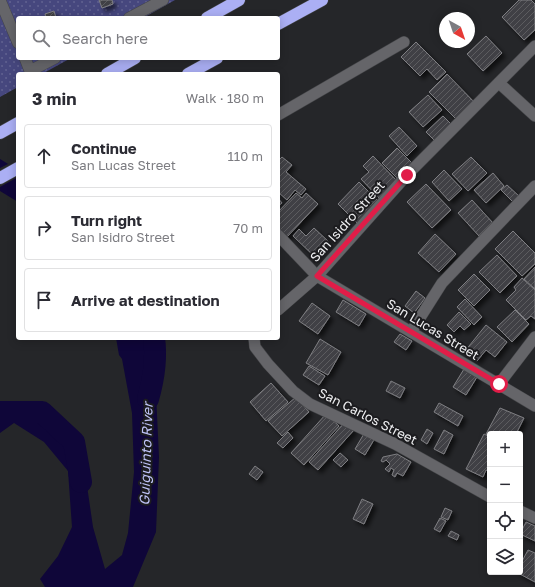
<!DOCTYPE html>
<html lang="en">
<head>
<meta charset="utf-8">
<style>
	body { margin:0; font-family:"Golos Text",sans-serif; background:#f7f7f7; color:#2b2b33 }
	.controls { position:absolute; right:12px; bottom:12px; display:grid; overflow:hidden; border-radius:4px; box-shadow:0 2px 10px #0003 }
	.controls button { width:36px; height:36px; display:grid; place-items:center; padding:0; border:0; border-bottom:1px solid #e1e1e2; background:#fff; color:#2b2b33; font:20px sans-serif }
	.compass { position:absolute; left:439px; top:12px; width:36px; height:36px; border-radius:50%; background:#fff; box-shadow:0 2px 10px #0003; rotate:140deg }
	.stop { position:absolute; width:12px; height:12px; margin:-9px; border:3px solid #e11d48; border-radius:50%; background:#fff }
	.stop.end { background:#e11d48; border-color:#fff; box-shadow:0 1px 4px #0008 }
	.list { margin:0; padding:0; list-style:none }
	h2 { display:flex; justify-content:space-between; align-items:center; height:52px; margin:0; padding:0 16px; font-size:17px }
	h2 small { font-size:13px; font-weight:400; color:#7c7c81 }
	.list li { display:grid; grid-template-columns:26px 1fr auto; gap:12px; align-items:center; box-sizing:border-box; height:64px; margin:0 8px 8px; padding:0 8px; border:1px solid #e1e1e2; border-radius:4px }
	.list b { display:block; font-size:15px; white-space:nowrap }
	.list p { margin:0; font-size:13px; white-space:nowrap; color:#7c7c81 }
	.list em { font-size:13px; font-style:normal; color:#7c7c81 }
	.icon { flex:none; width:22px; height:22px; fill:none; stroke:currentColor; stroke-width:2; stroke-linecap:round; stroke-linejoin:round }
	.map { position:relative; flex:none; width:535px; height:587px; overflow:hidden }
	.search { position:absolute; background:#fff; box-shadow:0 2px 10px #0003; left:16px; top:16px; width:264px; height:44px; display:flex; align-items:center; gap:10px; box-sizing:border-box; padding:0 14px; border-radius:4px; color:#7c7c81; font-size:15px }
	.panel { position:absolute; background:#fff; box-shadow:0 2px 10px #0003; left:16px; top:72px; width:264px; height:268px; border-radius:4px }
	.map>svg:first-child { display:block }
	.garden { fill:url(#garden-dots) }
	.water { fill:#0f0639 }
	.pier { fill:#252629 }
	.lines { fill:none; stroke-linecap:round; stroke-linejoin:round }
	.river { stroke:#0f0639; stroke-width:22 }
	.building { fill:url(#building-hatch); stroke:#7f7f83; filter:url(#shadow) }
	.minor-casing { stroke:#444548; stroke-width:12 }
	.motorway-casing { stroke:#444548; stroke-width:13 }
	.minor { stroke:#656569; stroke-width:11 }
	.motorway { stroke:#abaff4; stroke-width:12 }
	.route { stroke:#e11d48; stroke-width:5 }
	.labels { text-anchor:middle; stroke-width:4; stroke-linejoin:round; paint-order:stroke }
	.street-label { font-size:13px; fill:#eeeff1; stroke:#1c1c1f }
	.water-label { font-size:14px; font-style:italic; fill:#bec2f6; stroke:#1c1c1f }
</style>
</head>
<body>
<div class="map">
<svg width="535" height="587" viewBox="0 0 535 587">
	<defs>
		<pattern id="garden-dots" width="8" height="8" patternUnits="userSpaceOnUse"><rect width="8" height="8" fill="#46477e"/><path d="M2 2h.1M6 6h.1" fill="none" stroke="#616291" stroke-width="1.8" stroke-linecap="round"/></pattern>
		<pattern id="building-hatch" width="6" height="6" patternUnits="userSpaceOnUse"><rect width="6" height="6" fill="#404044"/><path d="M-1 1l2-2M0 6l6-6M5 7l2-2" fill="none" stroke="#5c5c5f"/></pattern>
		<filter id="shadow"><feDropShadow dx="3.5" dy="3.5" stdDeviation="2" flood-color="#0009"/></filter>
	</defs>
	<rect width="100%" height="100%" fill="#252629"/>
	<polygon class="garden" points="0,0 175,0 143,18 18,18 18,58 71,58 42,74 18,74 18,87 0,97"/>
	<g class="water">
		<polygon points="0,159 18,170 18,202 0,191"/>
		<polygon points="116,338 148,338 155,372 159,457 156,532 133,587 45,587 40,579 58,556 72,527 68,471 44,442 14,423 0,433 0,413 29,411 66,431 85,472 93,527 105,569 122,555 128,533 134,472 132,413 122,359 119,355"/>
	</g>
	<polygon class="pier" points="10,163 18,167 18,177 0,187 0,168"/>
	<g class="lines">
		<g class="river">
			<path d="M148,399C154,378 157,359 154,338"/>
			<polyline points="0,412 42,412 74,442 81,482"/>
		</g>
	</g>
	<g class="building">
		<polygon points="99,0 112,0 113,4 102,8"/>
		<polygon points="519,0 531,0 535,4 535,30 524,40 502,17"/>
		<polygon points="54,11 56,18 46,18 45,14"/>
		<polygon points="486,36 502,53 483,71 467,54"/>
		<polygon points="416,42 446,72 437,80 427,69 420,76 401,57"/>
		<polygon points="447,74 475,103 457,120 429,92"/>
		<polygon points="428,95 442,110 423,127 409,112"/>
		<polygon points="443,116 453,126 436,142 426,132"/>
		<polygon points="399,127 417,146 407,156 389,136"/>
		<polygon points="397,148 414,165 399,180 382,163"/>
		<polygon points="373,156 398,182 380,199 361,179 369,172 363,166"/>
		<polygon points="282,157 292,165 286,172 306,189 301,195 295,190 287,200 278,192 278,161"/>
		<polygon points="471,157 487,173 468,191 452,174"/>
		<polygon points="444,170 462,189 449,201 432,182"/>
		<polygon points="493,173 504,186 486,203 474,190"/>
		<polygon points="359,182 379,202 358,224 338,204"/>
		<polygon points="426,184 451,210 432,228 407,202"/>
		<polygon points="507,185 520,197 514,203 501,190"/>
		<polygon points="296,193 302,198 306,193 318,204 286,238 278,230 278,212"/>
		<polygon points="278,198 282,203 278,206"/>
		<polygon points="472,200 493,223 479,236 458,213"/>
		<polygon points="314,228 329,242 315,257 293,236 299,229 306,236"/>
		<polygon points="513,231 535,253 535,264 522,276 495,249"/>
		<polygon points="435,234 456,254 439,272 418,253"/>
		<polygon points="497,255 517,276 500,293 479,272"/>
		<polygon points="535,267 535,289 524,279"/>
		<polygon points="474,274 490,290 474,306 458,290"/>
		<polygon points="522,278 535,290 535,319 531,316 526,320 506,300 516,290 514,287"/>
		<polygon points="416,291 425,298 414,313 405,306"/>
		<polygon points="465,299 482,317 474,325 457,307"/>
		<polygon points="343,300 366,314 359,326 336,312"/>
		<polygon points="312,303 330,316 318,334 299,321"/>
		<polygon points="515,310 529,324 512,342 497,327"/>
		<polygon points="459,312 471,324 464,330 460,326 454,332 447,325"/>
		<polygon points="486,325 507,342 495,357 486,350 477,361 465,351"/>
		<polygon points="400,334 412,341 406,350 394,342"/>
		<polygon points="320,339 341,352 328,375 306,363"/>
		<polygon points="309,366 325,376 319,385 303,375"/>
		<polygon points="464,369 477,377 466,395 453,387"/>
		<polygon points="391,381 405,388 400,398 386,391"/>
		<polygon points="271,383 288,402 266,421 250,402"/>
		<polygon points="296,397 309,412 282,436 268,421"/>
		<polygon points="439,403 463,416 458,426 434,412"/>
		<polygon points="500,408 524,418 516,434 505,432 504,434 490,434 490,436 486,434"/>
		<polygon points="326,414 339,426 304,465 291,453"/>
		<polygon points="345,422 354,430 318,470 309,462"/>
		<polygon points="427,429 433,433 427,444 421,440"/>
		<polygon points="444,430 453,435 444,454 434,449"/>
		<polygon points="288,432 293,438 283,448 277,443"/>
		<polygon points="365,432 375,438 365,455 355,449"/>
		<polygon points="484,434 490,437 490,472 486,470 483,477 466,469"/>
		<polygon points="340,453 348,460 341,467 333,460"/>
		<polygon points="397,454 411,462 403,476 397,473 395,477 392,475 394,470 391,468 389,472 385,469 390,464 386,460 383,462 381,461 383,457"/>
		<polygon points="255,466 263,472 257,480 249,474"/>
		<polygon points="362,499 373,504 364,524 353,519"/>
		<polygon points="445,508 452,511 448,520 441,517"/>
		<polygon points="440,518 446,521 440,532 434,529"/>
		<polygon points="526,522 535,526 535,541 520,534"/>
		<polygon points="451,531 459,535 457,540 448,536"/>
		<polygon points="528,550 535,553 535,582 516,572 520,572 520,565"/>
	</g>
	<g class="lines">
		<defs>
			<g id="minor">
				<polyline points="0,0 18,43"/>
				<polyline points="129,18 163,0"/>
				<polyline points="25,58 30,71 55,58"/>
				<polyline points="499,83 535,116"/>
				<polyline points="278,115 404,42"/>
				<polyline points="278,235 317,276 535,406"/>
				<polyline points="278,310 317,276 407,175 535,46"/>
				<polyline points="411,332 442,283 535,186"/>
				<polyline points="254,338 255,347 268,364 293,391 310,404 395,444 490,497"/>
				<polyline points="499,384 535,337"/>
				<polyline points="520,511 535,518"/>
			</g>
			<g id="motorway">
				<polyline points="207,18 239,0"/>
				<polyline points="278,24 322,0"/>
				<polyline points="107,74 135,58"/>
				<polyline points="188,74 217,58"/>
				<polyline points="0,133 18,123"/>
				<polyline points="0,178 18,168"/>
			</g>
		</defs>
		<use href="#minor" class="minor-casing"/>
		<use href="#motorway" class="motorway-casing"/>
		<use href="#minor" class="minor"/>
		<use href="#motorway" class="motorway"/>
	</g>
	<g class="lines">
		<polyline class="route" points="407,175 317,276 499,384"/>
	</g>
	<g class="labels">
		<g class="street-label">
			<text transform="translate(347 221) rotate(-48)" y="5">San Isidro Street</text>
			<text transform="translate(433 329) rotate(31)" y="5">San Lucas Street</text>
			<text transform="translate(368 416) rotate(27)" y="5">San Carlos Street</text>
		</g>
		<g class="water-label">
			<text transform="translate(146 454) rotate(-88)" y="5">Guiguinto River</text>
		</g>
	</g>
</svg>
<div class="controls">
<button>+</button>
<button>−</button>
<button><svg class="icon" aria-label="locate" viewBox="0 0 24 24"><circle cx="12" cy="12" r="6"/><path d="M12 2v4M12 18v4M2 12h4M18 12h4"/></svg></button>
<button><svg class="icon" aria-label="layers" viewBox="0 0 24 24"><path d="M12 4l9 5-9 5-9-5zM3 14l9 5 9-5"/></svg></button>
</div>
<svg class="compass" viewBox="-18 -18 36 36"><path d="M0-13l5 13h-10z" fill="#e53935"/><path d="M0 13l5-13h-10z" fill="#7c7c81"/></svg>
<div class="stop" style="left:499px;top:384px"></div>
<div class="stop end" style="left:407px;top:175px"></div>
<div class="search"><svg class="icon" aria-label="search" viewBox="0 0 24 24"><circle cx="10" cy="10" r="6"/><path d="M15 15l6 6"/></svg>Search here</div>
<section class="panel">
<h2>3 min<small>Walk · 180 m</small></h2>
<ul class="list">
<li><svg class="icon" aria-label="ahead" viewBox="0 0 24 24"><path d="M12 20V5M6 11l6-6 6 6"/></svg><div><b>Continue</b><p>San Lucas Street</p></div><em>110 m</em></li>
<li><svg class="icon" aria-label="right" viewBox="0 0 24 24"><path d="M7 20v-9h11M14 6l5 5-5 5"/></svg><div><b>Turn right</b><p>San Isidro Street</p></div><em>70 m</em></li>
<li><svg class="icon" aria-label="arrive" viewBox="0 0 24 24"><path d="M6 21V4h12l-3 4 3 4H6"/></svg><div><b>Arrive at destination</b></div></li>
</ul>
</section>
</div>
</body>
</html>
